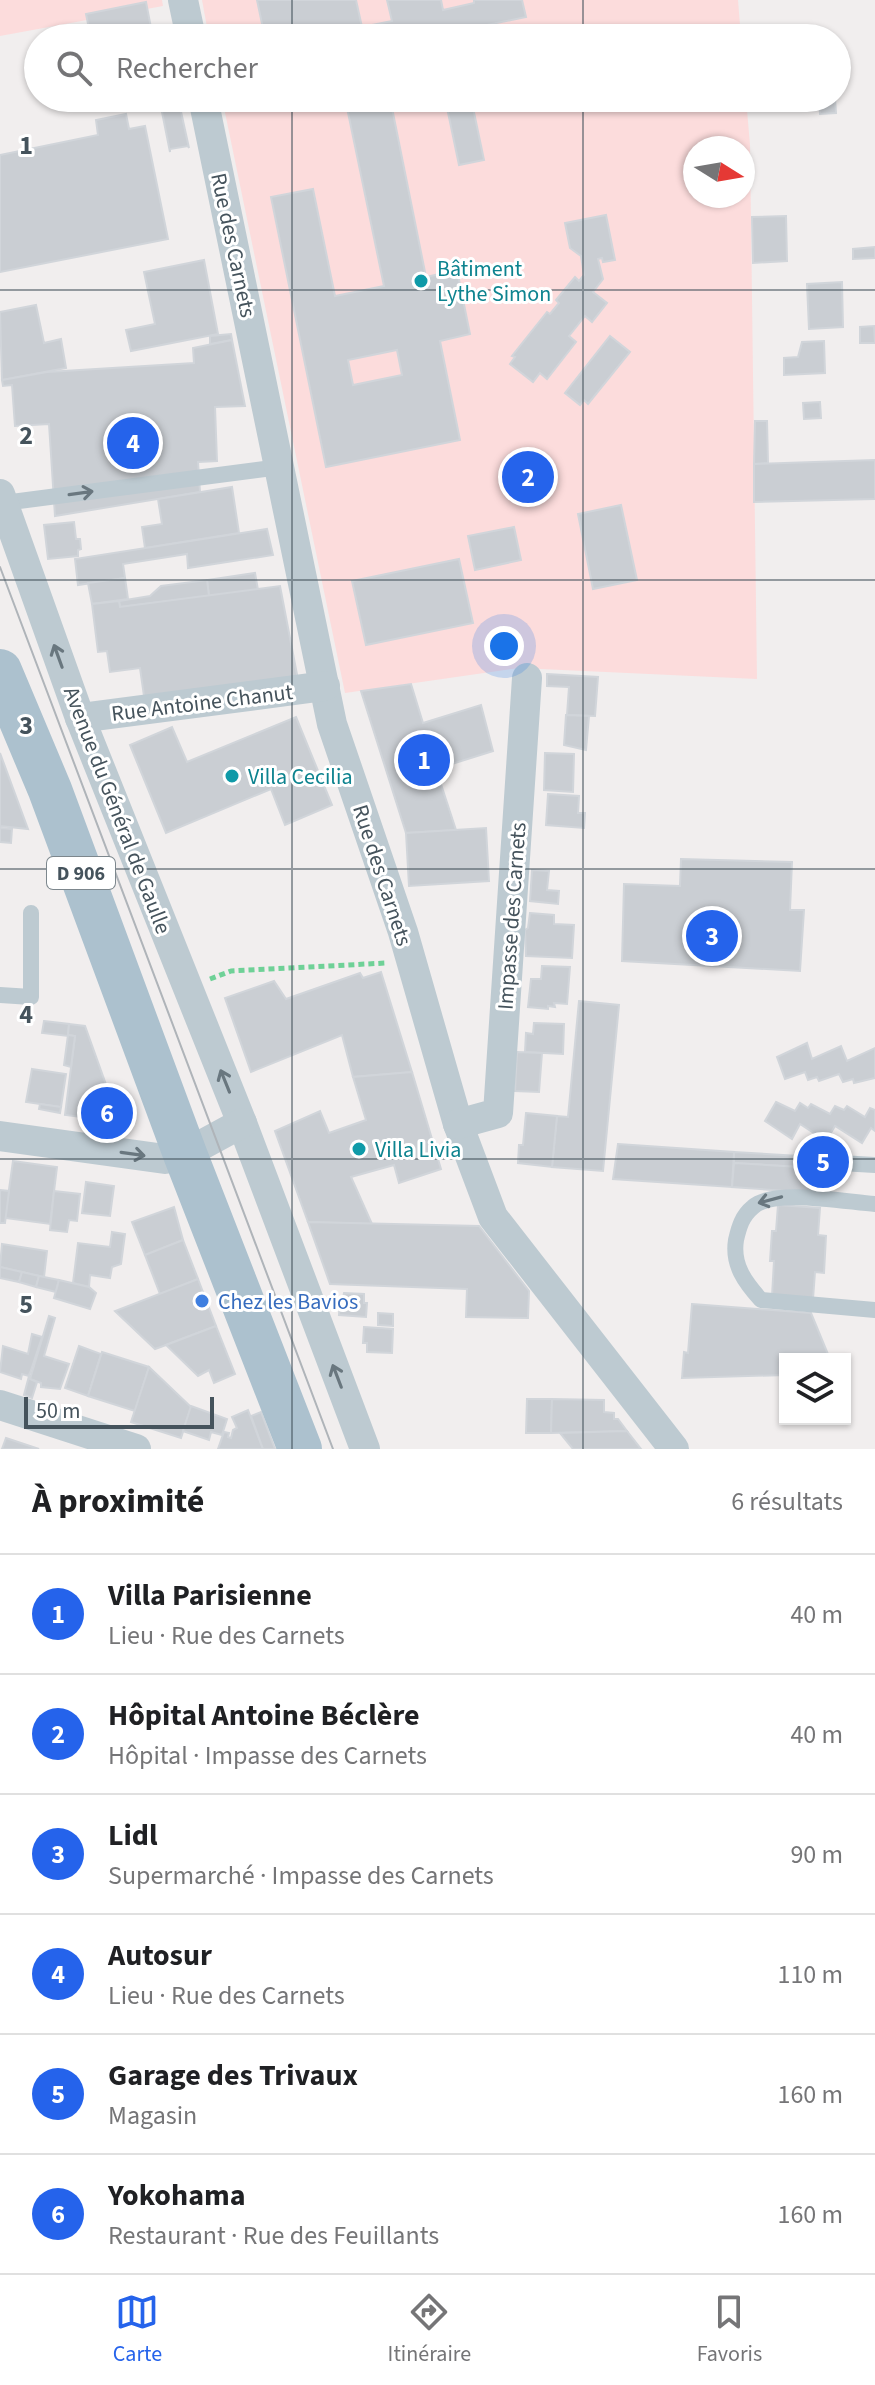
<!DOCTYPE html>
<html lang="fr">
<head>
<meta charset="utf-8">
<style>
	body { margin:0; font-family:"Source Sans 3",sans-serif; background:#f2f2f2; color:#202124 }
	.controls { position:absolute; right:24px; bottom:24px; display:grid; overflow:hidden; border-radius:0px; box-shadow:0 2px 6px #0004 }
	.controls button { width:72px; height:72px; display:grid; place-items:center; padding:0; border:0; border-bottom:2px solid #e0e0e0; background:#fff; color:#202124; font:40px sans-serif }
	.compass { position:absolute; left:683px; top:136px; width:72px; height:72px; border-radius:50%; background:#fff; box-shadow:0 2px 6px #0004; rotate:101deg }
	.scale { position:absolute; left:24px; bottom:20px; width:190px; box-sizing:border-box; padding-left:8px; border:4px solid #45535c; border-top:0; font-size:22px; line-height:28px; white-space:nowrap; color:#45535c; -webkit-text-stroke:6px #fff; paint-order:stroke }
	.you { position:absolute; left:504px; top:646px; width:28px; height:28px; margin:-20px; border:6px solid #fff; border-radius:50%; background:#1a73e8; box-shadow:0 0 0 12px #1a73e833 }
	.badge { display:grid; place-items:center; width:52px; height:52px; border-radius:50%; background:#2563eb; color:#fff; font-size:26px; font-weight:700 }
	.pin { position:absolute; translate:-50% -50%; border:4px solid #fff; box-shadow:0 2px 8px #0006 }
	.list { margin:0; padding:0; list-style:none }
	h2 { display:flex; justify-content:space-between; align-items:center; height:104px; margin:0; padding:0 32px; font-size:34px }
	h2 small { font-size:26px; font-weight:400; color:#757577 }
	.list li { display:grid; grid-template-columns:52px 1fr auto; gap:24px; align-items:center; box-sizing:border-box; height:120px; padding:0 32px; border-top:2px solid #e0e0e0 }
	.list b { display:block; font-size:30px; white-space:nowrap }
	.list p { margin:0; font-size:26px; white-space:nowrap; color:#757577 }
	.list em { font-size:26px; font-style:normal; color:#757577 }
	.icon { flex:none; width:44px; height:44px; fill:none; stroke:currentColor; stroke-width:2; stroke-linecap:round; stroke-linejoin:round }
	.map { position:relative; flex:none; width:875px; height:1449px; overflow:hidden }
	.search { position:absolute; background:#fff; box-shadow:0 2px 6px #0004; left:24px; right:24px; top:24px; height:88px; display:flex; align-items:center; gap:20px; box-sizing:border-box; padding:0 28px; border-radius:44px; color:#757577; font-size:30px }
	.sheet { height:824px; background:#fff }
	nav { display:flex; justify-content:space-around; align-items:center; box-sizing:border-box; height:112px; border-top:2px solid #e0e0e0; background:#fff; font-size:22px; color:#757577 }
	nav a { display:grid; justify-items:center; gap:4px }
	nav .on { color:#2563eb }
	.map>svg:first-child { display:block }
	.medical { fill:#fcdcdc; fill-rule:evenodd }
	.building { fill:#caced3; stroke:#d1d5da; stroke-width:2; fill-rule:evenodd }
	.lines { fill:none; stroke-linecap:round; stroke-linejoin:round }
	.path { stroke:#6fd197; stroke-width:5; stroke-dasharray:6 4; stroke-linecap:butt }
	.lane { stroke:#bdcad1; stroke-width:16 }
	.street { stroke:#bdcad1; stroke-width:30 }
	.primary { stroke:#acc1ce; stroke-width:44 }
	.tram { stroke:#afb4b9; stroke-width:2 }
	.oneway { stroke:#69777f }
	.grid { fill:none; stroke:#45535c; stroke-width:2; stroke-opacity:0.55 }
	.culture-dot { fill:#0f9aa8; stroke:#fff; stroke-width:3 }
	.shop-dot { fill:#3f7fe0; stroke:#fff; stroke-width:3 }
	.labels { text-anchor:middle; stroke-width:6; stroke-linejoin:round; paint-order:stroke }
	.shield { fill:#fff; stroke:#7d878d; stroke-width:2 }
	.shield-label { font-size:20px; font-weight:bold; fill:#45535c }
	.street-label { font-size:22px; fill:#45535c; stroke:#fff }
	.culture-label { font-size:22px; fill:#0d838f; stroke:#fff; text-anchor:start }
	.shop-label { font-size:22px; fill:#366cbe; stroke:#fff; text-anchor:start }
	.grid-label { font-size:26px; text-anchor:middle; font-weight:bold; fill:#45535c; stroke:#fff; stroke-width:6; stroke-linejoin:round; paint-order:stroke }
</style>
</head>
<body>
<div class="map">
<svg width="875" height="1449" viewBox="0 0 875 1449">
	<rect width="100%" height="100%" fill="#f1eeee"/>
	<g class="medical">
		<polygon points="0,0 162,0 163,6 0,36"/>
		<polygon points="202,0 738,0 741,38 209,38"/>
		<path d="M222,98H746L750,145L757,679L519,668L345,693ZM695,148H743V196H695Z"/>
	</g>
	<g class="building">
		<polygon points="257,0 356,0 362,27 392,21 387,0 441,0 443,10 474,3 474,0 522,0 526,17 424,38 265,38"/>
		<polygon points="146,2 153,38 91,38 86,14"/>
		<polygon points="154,98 178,98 189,148 188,146 170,149 170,152 160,102 155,103"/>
		<path d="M345,98H390L426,277L457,270L470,334L440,341L460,440L326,467L271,197L313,189L335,296L384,286ZM397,350L402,375L353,385L348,360Z"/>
		<polygon points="445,98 471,98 484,160 459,165"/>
		<polygon points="819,98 835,98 836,113 820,114"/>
		<polygon points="126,114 129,129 145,126 168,239 0,272 0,155 98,135 96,120"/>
		<polygon points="606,215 615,260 603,262 602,258 598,259 603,279 593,292 607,303 592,322 585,316 569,336 576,342 547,379 540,373 533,382 510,364 515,357 512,356 547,312 550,314 559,303 556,300 575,277 579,281 584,275 581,256 570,248 565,223"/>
		<polygon points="786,216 787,261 753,263 752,217"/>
		<polygon points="875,247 875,258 853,259 853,249"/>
		<polygon points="204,260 218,334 131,351 126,330 155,324 144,272"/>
		<polygon points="842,282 843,327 809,329 807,284"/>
		<polygon points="36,305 44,343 61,339 66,368 2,380 0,312"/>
		<polygon points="874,326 875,343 860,343 860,327"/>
		<polygon points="231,334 232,340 210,344 210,336"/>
		<polygon points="610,336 630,352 588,404 584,400 580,405 565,393"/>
		<polygon points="232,340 245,406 215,407 217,461 198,462 200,492 55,516 49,424 15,426 12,385 3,386 2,380 47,372 194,363 193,348"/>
		<polygon points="824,341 825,373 784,375 784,358 798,357 802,342"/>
		<polygon points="820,402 821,418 804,419 803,403"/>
		<polygon points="755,421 767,421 768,463 754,464"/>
		<polygon points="875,460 875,499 754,502 754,464"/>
		<polygon points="232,487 239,533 145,548 142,527 162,524 158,499"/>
		<polygon points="621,505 637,580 593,589 578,514"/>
		<polygon points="74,522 76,539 80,539 81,549 78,550 78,556 48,559 44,525"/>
		<polygon points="514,527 521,560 475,570 468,536"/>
		<polygon points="267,529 273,555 188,568 187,554 123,564 125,578 78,585 75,559"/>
		<polygon points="459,559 473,623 366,645 352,581"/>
		<polygon points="255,573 258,590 209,596 207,580"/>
		<polygon points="125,578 128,599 92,604 88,583"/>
		<polygon points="207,580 209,596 120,607 119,601 150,596 161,586"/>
		<polygon points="280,586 299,685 145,703 140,668 110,672 107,651 98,652 92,604 119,601 120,607"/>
		<polygon points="547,674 598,677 595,716 567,715 569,687 547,686"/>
		<polygon points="411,684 423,723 481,705 493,751 436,769 456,830 406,833 361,691"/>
		<polygon points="566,715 589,716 586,750 564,745"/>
		<polygon points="296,717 332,805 285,825 271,789 166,833 130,745 172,727 187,762"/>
		<polygon points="0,753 28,829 0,826"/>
		<polygon points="545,753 574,754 573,792 544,790"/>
		<polygon points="548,794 579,796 578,813 585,813 584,828 546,825"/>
		<polygon points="0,828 12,829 11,843 0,842"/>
		<polygon points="486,828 489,881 409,886 406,833"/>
		<polygon points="681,859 792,862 790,910 804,910 800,971 622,961 624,884 680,886"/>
		<polygon points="532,870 549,871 547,890 559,891 558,904 530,901"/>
		<polygon points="530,913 554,915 554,924 574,925 572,958 526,956 525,930 528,928"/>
		<polygon points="542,966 570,967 567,1004 554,1003 555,1007 548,1006 548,1009 528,1007 531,979 541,979"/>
		<polygon points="381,972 412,1072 353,1077 342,1035 251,1072 225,998 274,981 286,999 360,973 363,978"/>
		<polygon points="579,1001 619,1005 603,1171 552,1167 557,1116 568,1117"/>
		<polygon points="44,1021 69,1024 68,1036 42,1033"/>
		<polygon points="534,1023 564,1024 563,1054 525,1052 526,1033 533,1034"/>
		<polygon points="69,1024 85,1026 114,1107 113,1121 65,1115 75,1036 68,1035"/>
		<polygon points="68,1035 75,1036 71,1067 64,1065"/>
		<polygon points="807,1043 812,1059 841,1046 847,1061 875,1048 875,1078 854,1083 853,1079 843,1082 839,1074 819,1081 817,1077 808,1080 805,1072 785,1079 777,1057"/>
		<polygon points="517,1052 542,1053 539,1092 515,1091"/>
		<polygon points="32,1069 66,1074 61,1107 26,1102"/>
		<polygon points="412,1072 441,1169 399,1183 394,1165 351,1177 372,1224 308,1222 275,1131 320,1111 329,1133 366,1120 353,1077"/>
		<polygon points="776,1102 795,1111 800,1103 808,1108 811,1104 830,1114 835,1106 844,1110 847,1106 865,1117 870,1108 875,1110 875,1131 871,1128 862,1143 835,1126 826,1141 800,1124 792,1139 765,1121"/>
		<polygon points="40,1104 61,1107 60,1113 39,1109"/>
		<polygon points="526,1113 557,1116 552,1167 518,1163 519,1145 523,1145"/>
		<polygon points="618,1144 734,1152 732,1187 613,1179"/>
		<polygon points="734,1152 816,1157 816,1168 734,1163"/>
		<polygon points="13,1161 57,1167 50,1224 5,1218"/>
		<polygon points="734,1163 816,1168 813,1193 732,1187"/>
		<polygon points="86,1182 114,1186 110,1216 82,1213"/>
		<polygon points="0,1190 9,1191 5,1223 0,1223"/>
		<polygon points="54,1191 80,1194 77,1221 69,1220 67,1232 50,1230"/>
		<polygon points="778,1205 820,1208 818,1235 826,1236 824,1273 815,1272 813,1299 772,1296 774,1261 770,1261 772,1231 776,1231"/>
		<polygon points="174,1207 183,1240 145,1255 132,1222"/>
		<polygon points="308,1222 479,1226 529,1291 528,1318 466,1317 467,1289 330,1284"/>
		<polygon points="112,1232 125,1234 121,1264 112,1267 110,1278 90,1275 89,1287 73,1283 78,1243 110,1247"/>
		<polygon points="183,1240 198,1279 160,1294 145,1255"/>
		<polygon points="2,1244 47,1251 44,1277 0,1267"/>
		<polygon points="0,1267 22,1272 19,1282 0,1278"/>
		<polygon points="22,1272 39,1276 36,1287 19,1282"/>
		<polygon points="39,1276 59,1280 56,1292 36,1287"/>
		<polygon points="198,1279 216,1326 166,1345 155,1349 115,1311"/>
		<polygon points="59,1280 89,1287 96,1293 90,1309 54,1298"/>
		<polygon points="344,1293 364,1294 364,1303 367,1303 366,1317 339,1315 340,1298 343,1298"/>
		<polygon points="692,1304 811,1313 830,1359 785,1359 785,1375 682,1378 684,1352 688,1353"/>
		<polygon points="378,1313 393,1314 393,1326 378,1325"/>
		<polygon points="49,1316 55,1318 44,1356 69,1364 60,1389 41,1387 41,1383 30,1379"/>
		<polygon points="216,1326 235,1374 214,1383 209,1370 198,1376 166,1345"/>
		<polygon points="364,1327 393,1329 392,1353 367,1352 367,1343 363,1343"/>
		<polygon points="32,1334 42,1337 29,1376 22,1374 21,1379 0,1372 3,1346 28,1354"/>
		<polygon points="79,1346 101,1354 88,1396 65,1388"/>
		<polygon points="102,1352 149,1367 135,1411 88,1396"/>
		<polygon points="149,1367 191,1407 181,1438 131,1422"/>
		<polygon points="29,1376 30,1379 37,1382 32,1398 24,1395"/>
		<polygon points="527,1399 552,1399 551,1433 526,1433"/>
		<polygon points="552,1399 604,1400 604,1412 614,1413 614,1419 618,1419 627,1431 551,1433"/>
		<polygon points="191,1406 227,1419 222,1435 211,1432 209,1440 183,1431"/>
		<polygon points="248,1410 263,1449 218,1449 224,1432 229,1433 228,1437 231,1438 233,1430 237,1428 232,1417"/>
		<polygon points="261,1412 275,1449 263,1449 251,1416"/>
		<polygon points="627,1431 641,1449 573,1449 560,1433"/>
		<polygon points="6,1438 39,1449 2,1449"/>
	</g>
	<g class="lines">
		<polyline class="path" points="210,979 231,971 386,963"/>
		<g class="lane">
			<polyline points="4,503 280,467"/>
			<polyline points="0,995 31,997 31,913"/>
			<polyline points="823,1162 875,1165"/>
			<path d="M875,1204C846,1202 774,1188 753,1207C742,1216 739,1227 736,1240C732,1265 745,1282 761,1300L875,1310"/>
		</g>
		<g class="street">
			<polyline points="183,0 191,38"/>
			<polyline points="203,98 332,724 403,932 458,1124 493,1217 674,1449"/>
			<polyline points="0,494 80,718 242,1123 365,1449"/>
			<polyline points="80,718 325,686"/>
			<polyline points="458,1124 498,1113 527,678"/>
			<polyline points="0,1136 165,1159 185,1154 242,1123"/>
			<polyline points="0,1405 136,1449"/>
		</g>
		<polyline class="primary" points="0,671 50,790 185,1154 300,1449"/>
		<polyline class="tram" points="0,567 333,1449"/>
	</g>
	<defs><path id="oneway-shaft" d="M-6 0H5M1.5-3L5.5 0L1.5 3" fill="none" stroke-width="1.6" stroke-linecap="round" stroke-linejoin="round" transform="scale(2)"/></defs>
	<g class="oneway">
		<use href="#oneway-shaft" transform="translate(81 493) rotate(-8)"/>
		<use href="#oneway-shaft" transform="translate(58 656) rotate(-110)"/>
		<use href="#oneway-shaft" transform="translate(225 1081) rotate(-112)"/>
		<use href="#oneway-shaft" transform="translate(133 1154) rotate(8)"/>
		<use href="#oneway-shaft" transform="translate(770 1200) rotate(165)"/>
		<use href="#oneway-shaft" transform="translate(337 1376) rotate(-111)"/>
	</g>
	<path class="grid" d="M292,0V38M583,0V38M292,98V1449M583,98V1449M0,290H875M0,580H875M0,869H875M0,1159H875"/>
	<g class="culture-dot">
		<circle cx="421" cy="281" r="8"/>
		<circle cx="232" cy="776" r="8"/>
		<circle cx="359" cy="1149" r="8"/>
	</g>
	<circle class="shop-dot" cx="202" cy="1301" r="8"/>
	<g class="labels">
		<rect class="shield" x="47" y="857" width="68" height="32" rx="6"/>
		<g class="shield-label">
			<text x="81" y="880">D 906</text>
		</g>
		<g class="street-label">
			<text transform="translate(234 245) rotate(78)" y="8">Rue des Carnets</text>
			<text transform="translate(202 702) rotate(-7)" y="8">Rue Antoine Chanut</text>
			<text transform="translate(118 810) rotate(69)" y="8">Avenue du Général de Gaulle</text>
			<text transform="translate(383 875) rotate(72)" y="8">Rue des Carnets</text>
			<text transform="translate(511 916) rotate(-86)" y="8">Impasse des Carnets</text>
		</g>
		<g class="culture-label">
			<text x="437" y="276">Bâtiment<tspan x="437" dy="25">Lythe Simon</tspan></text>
			<text x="248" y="784">Villa Cecilia</text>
			<text x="375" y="1157">Villa Livia</text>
		</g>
		<g class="shop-label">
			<text x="218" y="1309">Chez les Bavios</text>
		</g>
	</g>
	<g class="grid-label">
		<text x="26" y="154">1</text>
		<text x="26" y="444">2</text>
		<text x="26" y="734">3</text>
		<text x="26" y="1023">4</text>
		<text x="26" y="1313">5</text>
	</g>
</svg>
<div class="controls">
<button><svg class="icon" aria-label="layers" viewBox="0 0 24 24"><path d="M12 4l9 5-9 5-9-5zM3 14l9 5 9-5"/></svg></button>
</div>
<svg class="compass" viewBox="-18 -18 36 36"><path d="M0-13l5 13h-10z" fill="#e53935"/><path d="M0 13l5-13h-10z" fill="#757577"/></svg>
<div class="scale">50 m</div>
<div class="you"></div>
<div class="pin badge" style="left:424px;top:760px">1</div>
<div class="pin badge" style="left:528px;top:477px">2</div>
<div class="pin badge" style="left:712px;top:936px">3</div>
<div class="pin badge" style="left:133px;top:443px">4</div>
<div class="pin badge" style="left:823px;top:1162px">5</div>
<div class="pin badge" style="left:107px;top:1113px">6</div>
<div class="search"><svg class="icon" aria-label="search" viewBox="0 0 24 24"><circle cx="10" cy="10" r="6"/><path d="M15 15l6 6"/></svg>Rechercher</div>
</div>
<section class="sheet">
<h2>À proximité<small>6 résultats</small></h2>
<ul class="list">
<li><span class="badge">1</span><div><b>Villa Parisienne</b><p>Lieu · Rue des Carnets</p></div><em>40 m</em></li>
<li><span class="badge">2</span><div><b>Hôpital Antoine Béclère</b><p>Hôpital · Impasse des Carnets</p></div><em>40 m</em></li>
<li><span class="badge">3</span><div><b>Lidl</b><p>Supermarché · Impasse des Carnets</p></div><em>90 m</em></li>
<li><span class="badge">4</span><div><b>Autosur</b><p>Lieu · Rue des Carnets</p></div><em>110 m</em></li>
<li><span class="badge">5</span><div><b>Garage des Trivaux</b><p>Magasin</p></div><em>160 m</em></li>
<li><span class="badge">6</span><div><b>Yokohama</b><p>Restaurant · Rue des Feuillants</p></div><em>160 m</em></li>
</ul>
</section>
<nav>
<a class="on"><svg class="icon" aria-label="map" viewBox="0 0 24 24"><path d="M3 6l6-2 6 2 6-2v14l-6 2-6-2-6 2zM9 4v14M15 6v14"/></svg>Carte</a>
<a><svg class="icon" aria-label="directions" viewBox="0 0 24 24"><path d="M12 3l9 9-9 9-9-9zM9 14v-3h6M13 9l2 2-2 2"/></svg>Itinéraire</a>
<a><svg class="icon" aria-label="saved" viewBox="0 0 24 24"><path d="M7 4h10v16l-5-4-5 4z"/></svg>Favoris</a>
</nav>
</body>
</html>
